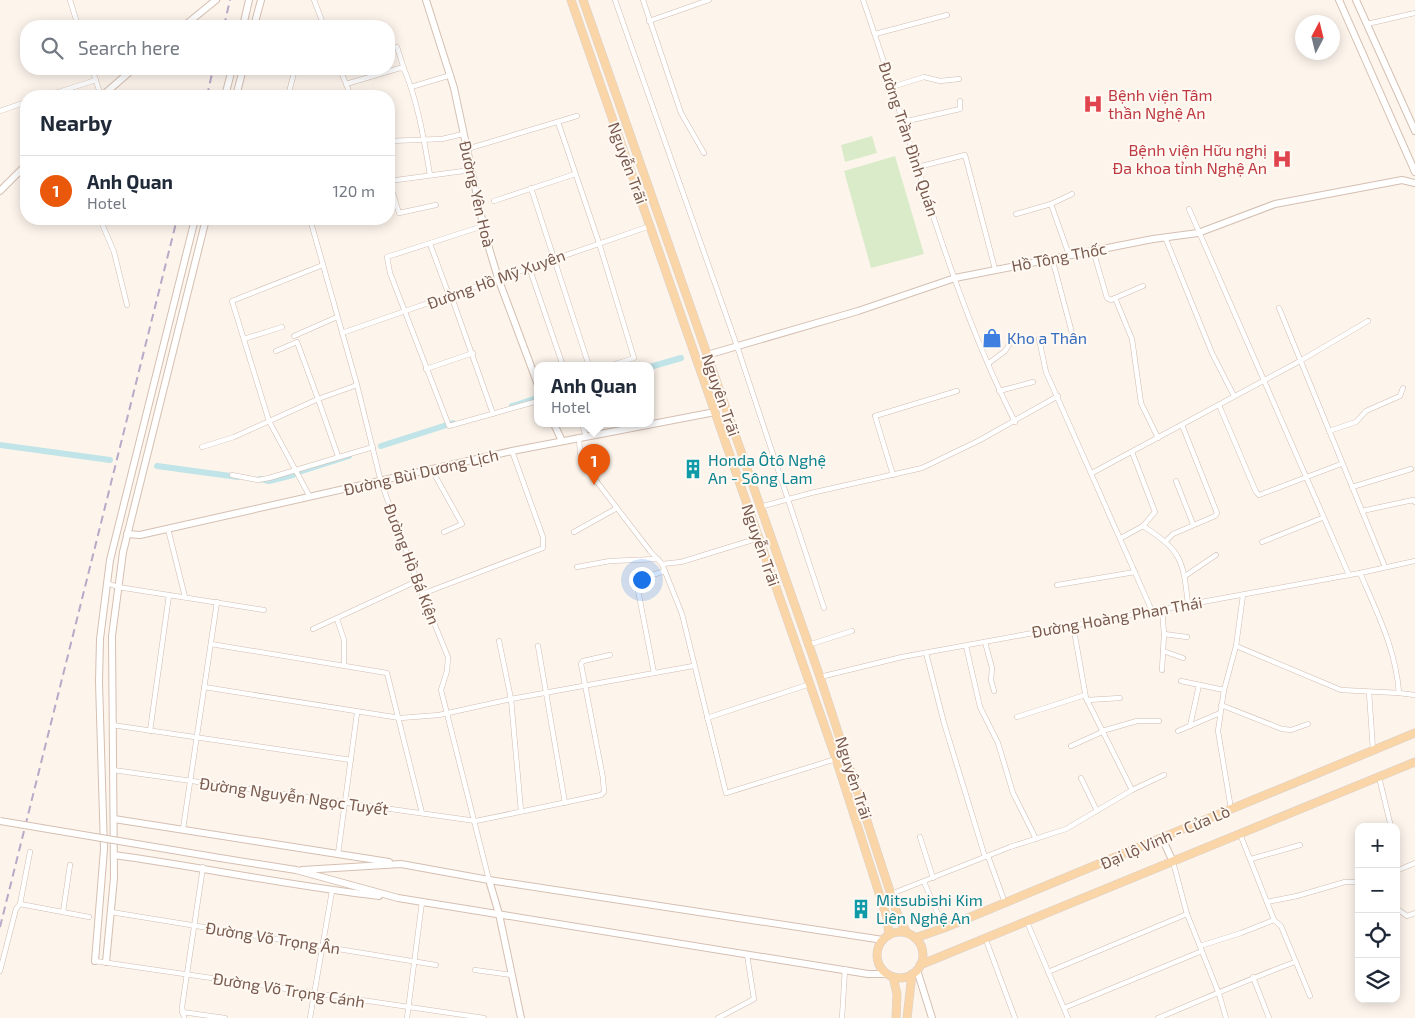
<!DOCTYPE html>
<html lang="en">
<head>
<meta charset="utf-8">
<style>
	body { margin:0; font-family:"Exo 2",sans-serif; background:#f6f6f7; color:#1f2937 }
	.controls { position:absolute; right:15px; bottom:15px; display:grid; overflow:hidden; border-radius:10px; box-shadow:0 2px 12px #0003 }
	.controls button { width:45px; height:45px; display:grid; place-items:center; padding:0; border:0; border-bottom:1px solid #e0e1e3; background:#fff; color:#1f2937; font:25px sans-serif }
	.compass { position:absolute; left:1295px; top:15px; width:45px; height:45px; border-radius:50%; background:#fff; box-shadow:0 2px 12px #0003; rotate:7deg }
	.you { position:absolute; left:641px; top:579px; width:18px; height:18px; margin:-12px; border:4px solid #fff; border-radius:50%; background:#1a73e8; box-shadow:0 0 0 8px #1a73e833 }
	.badge { display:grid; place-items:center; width:32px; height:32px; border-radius:50%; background:#ea580c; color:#fff; font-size:16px; font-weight:700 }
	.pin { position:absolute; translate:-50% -41px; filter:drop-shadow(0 1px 2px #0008) }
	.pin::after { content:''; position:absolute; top:26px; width:18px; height:15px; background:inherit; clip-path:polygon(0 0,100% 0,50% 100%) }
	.popup { position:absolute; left:534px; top:362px; width:120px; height:65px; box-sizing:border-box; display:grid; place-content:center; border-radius:10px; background:#fff; filter:drop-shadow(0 1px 4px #0005); font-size:16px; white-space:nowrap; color:#747a83 }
	.popup b { font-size:19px; color:#1f2937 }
	.popup::after { content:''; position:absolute; left:50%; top:100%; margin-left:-10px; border:10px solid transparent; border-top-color:#fff }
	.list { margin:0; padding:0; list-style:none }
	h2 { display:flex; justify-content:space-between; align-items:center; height:65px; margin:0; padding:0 20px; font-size:21px }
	h2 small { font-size:16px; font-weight:400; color:#747a83 }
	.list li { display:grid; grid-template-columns:32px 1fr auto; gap:15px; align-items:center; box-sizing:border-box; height:70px; padding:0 20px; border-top:1px solid #e0e1e3 }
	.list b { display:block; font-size:19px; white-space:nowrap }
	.list p { margin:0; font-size:16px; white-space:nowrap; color:#747a83 }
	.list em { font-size:16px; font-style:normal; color:#747a83 }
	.icon { flex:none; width:28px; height:28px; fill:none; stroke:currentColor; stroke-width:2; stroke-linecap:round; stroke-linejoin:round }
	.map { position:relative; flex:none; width:1415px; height:1018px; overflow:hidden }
	.search { position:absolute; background:#fff; box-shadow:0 2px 12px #0003; left:20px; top:20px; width:375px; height:55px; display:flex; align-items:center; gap:12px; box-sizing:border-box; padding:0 18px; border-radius:20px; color:#747a83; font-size:19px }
	.panel { position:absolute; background:#fff; box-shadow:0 2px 12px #0003; left:20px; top:90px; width:375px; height:135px; border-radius:20px }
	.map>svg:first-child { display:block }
	.green { fill:#daebca }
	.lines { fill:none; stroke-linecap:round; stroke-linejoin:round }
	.canal { stroke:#c0e4e7; stroke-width:6 }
	.street-casing { stroke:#d0bcb1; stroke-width:5.5 }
	.secondary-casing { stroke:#d5bfb1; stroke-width:8 }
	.primary-casing { stroke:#d9d1cd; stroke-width:9 }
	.street { stroke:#fff; stroke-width:4.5 }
	.secondary { stroke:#fff; stroke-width:6 }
	.primary { stroke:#f9d5a7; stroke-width:8 }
	.rail { stroke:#b8a9c8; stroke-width:2; stroke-dasharray:8 5; stroke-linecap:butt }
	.secondary-bridge-casing { stroke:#d5bfb1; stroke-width:8; stroke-linecap:butt }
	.secondary-bridge { stroke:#fff; stroke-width:6 }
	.labels { text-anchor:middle; stroke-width:4; stroke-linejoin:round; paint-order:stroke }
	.health-label { font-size:16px; fill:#be3a42; stroke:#fff9f3; text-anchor:start }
	.street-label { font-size:16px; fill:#795a4e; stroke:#fff9f3 }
	.shop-label { font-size:16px; fill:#366cbe; stroke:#fff9f3; text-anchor:start }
	.culture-label { font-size:16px; fill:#0d838f; stroke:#fff9f3; text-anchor:start }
</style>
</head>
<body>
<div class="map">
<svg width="1415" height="1018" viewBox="0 0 1415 1018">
	<rect width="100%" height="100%" fill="#fdf5ec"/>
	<g class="green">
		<polygon points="872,136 877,153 845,162 841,145"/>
		<polygon points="895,156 924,254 871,268 844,171"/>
	</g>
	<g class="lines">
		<g class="canal">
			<polyline points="650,367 681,358"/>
			<polyline points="512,406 534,399"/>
			<polyline points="0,445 110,460"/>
			<polyline points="381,446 453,423"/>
			<polyline points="157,466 238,477"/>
			<polyline points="302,471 349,456"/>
			<polyline points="260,479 269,481 293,475"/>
		</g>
		<defs>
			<g id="street">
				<polyline points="70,0 78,26"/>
				<polyline points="314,0 324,26"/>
				<polyline points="615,0 737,346 824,608"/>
				<polyline points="643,0 681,113 704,153"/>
				<path d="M863,0C912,139 948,290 1015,422"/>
				<polyline points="649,21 709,0"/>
				<polyline points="1367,24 1415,13"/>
				<polyline points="875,34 947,15"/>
				<polyline points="397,47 404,69"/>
				<polyline points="92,69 101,96"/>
				<polyline points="340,69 351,96"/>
				<path d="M346,84L400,68L404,69C418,102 424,140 430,175"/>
				<polyline points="411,87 451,75"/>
				<polyline points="892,87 924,77 940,81 959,79"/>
				<polyline points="46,96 96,80"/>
				<polyline points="288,96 295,69"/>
				<polyline points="0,111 26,102"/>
				<polyline points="558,122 599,243 634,358 609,366"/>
				<polyline points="903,122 960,109 960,101"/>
				<polyline points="389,141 442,139 463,134"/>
				<polyline points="467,149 577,116"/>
				<polyline points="918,167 965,155 995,269"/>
				<polyline points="389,181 471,170"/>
				<polyline points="389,181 399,213 436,205"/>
				<polyline points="531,188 589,366"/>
				<polyline points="494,201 575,174"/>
				<polyline points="1051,204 1069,255"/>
				<polyline points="1189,209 1349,575"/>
				<polyline points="1016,214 1051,204 1072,194"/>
				<polyline points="100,219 114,252 127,305"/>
				<polyline points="310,219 357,385 381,482 417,581 448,657 447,671 441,690 489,880"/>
				<polyline points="483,226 387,257 390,273 449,426 538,401"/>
				<polyline points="1165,237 1212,353 1234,396"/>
				<polyline points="430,244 449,295"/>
				<polyline points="1093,250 1107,298 1111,300 1115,298 1132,339 1141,403 1158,438"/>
				<polyline points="1052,258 1072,333"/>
				<polyline points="529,267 563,366"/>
				<polyline points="451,295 493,414"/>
				<polyline points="1115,298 1143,286"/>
				<polyline points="1279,308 1385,567"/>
				<polyline points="342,333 650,226"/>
				<polyline points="294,336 337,317"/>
				<polyline points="244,339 282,327"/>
				<polyline points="1039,339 1046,372 1152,611"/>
				<polyline points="989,363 1005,351 1009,345"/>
				<polyline points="426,369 473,353"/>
				<polyline points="999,391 1033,382"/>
				<polyline points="1219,405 1256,492 1259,495 1341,464"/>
				<polyline points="582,424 586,436"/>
				<polyline points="1329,431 1356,422 1366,411 1400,396 1403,388"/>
				<polyline points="579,437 580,453 587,469 650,551 662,564 682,614 726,793 836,759"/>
				<polyline points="202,447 234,437 318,399 297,342 276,351"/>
				<polyline points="338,456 318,399 357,385"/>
				<polyline points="432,470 462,524 444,532"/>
				<polyline points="1092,473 1300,361 1368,321"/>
				<polyline points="232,475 258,480 269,478 373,447"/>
				<polyline points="893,475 875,416 957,391"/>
				<polyline points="1176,481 1193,524"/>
				<polyline points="1352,487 1411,469"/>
				<polyline points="310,497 269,421 232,301 323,265"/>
				<polyline points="760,507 811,493 922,468 980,440 1058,396"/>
				<polyline points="1362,511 1413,500 1415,502"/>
				<path d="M1143,526C1182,551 1183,560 1188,604"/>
				<polyline points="168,529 185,597"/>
				<polyline points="574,532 617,508"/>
				<polyline points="1121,538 1143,526 1155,512 1132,452"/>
				<polyline points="1166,541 1173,534 1215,516 1217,513 1182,425"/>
				<polyline points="1262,542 1322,518"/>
				<polyline points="662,564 681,562 759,538"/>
				<polyline points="577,567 610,561 658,559"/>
				<polyline points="1185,576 1216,555"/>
				<polyline points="107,583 118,587 264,610"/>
				<polyline points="1057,585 1135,572"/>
				<polyline points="422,594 543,548 543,537 512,451"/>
				<polyline points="1162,609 1164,634 1162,670"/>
				<polyline points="337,619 344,640 344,665"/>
				<polyline points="1073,625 1086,698 1132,790"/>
				<polyline points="313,629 417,581"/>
				<polyline points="1164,634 1187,637"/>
				<polyline points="499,641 511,699 521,811"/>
				<polyline points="985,642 992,668 991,680 994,691"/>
				<polyline points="211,644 387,673 422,813"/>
				<polyline points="808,645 852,631"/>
				<polyline points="538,646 565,803"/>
				<polyline points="966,646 980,707 998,743 1013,793 1036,839"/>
				<path d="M1236,646L1341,690L1399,693C1396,650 1377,612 1360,573"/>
				<polyline points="1163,651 1183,658"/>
				<polyline points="926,653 944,723 985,857"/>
				<polyline points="654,673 636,580 665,571"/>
				<polyline points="820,677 902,657 1360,573 1415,561"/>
				<polyline points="1181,681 1224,690"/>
				<polyline points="204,687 400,718 439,715 511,699 693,666"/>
				<polyline points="1369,692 1373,750"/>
				<polyline points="1399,693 1415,695"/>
				<polyline points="1087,700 1120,698"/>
				<polyline points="1221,705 1282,729 1291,730 1308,724"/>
				<polyline points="1017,717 1085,695"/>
				<polyline points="707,718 810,684"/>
				<polyline points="112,725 351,760"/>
				<polyline points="1190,726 1199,685"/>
				<polyline points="150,731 169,595"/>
				<polyline points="1102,731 1137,721 1159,721"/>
				<polyline points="1178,731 1220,713"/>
				<polyline points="1071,746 1102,732"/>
				<polyline points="113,770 476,821 601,795 604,792 603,778 581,664 583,661 610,655"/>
				<polyline points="1379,777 1391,827"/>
				<polyline points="1081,778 1097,811"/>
				<polyline points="1231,809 1218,731 1224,690 1236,646 1243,595"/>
				<polyline points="183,829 217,602"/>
				<polyline points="1240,834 1274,920 1281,926 1310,996"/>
				<polyline points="920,837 933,878"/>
				<polyline points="1359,846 1359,851"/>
				<polyline points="338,854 357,713"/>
				<polyline points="988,856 1005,903"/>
				<polyline points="1251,859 1300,845"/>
				<polyline points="1173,862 1187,914 1219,994 1226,1018"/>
				<polyline points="1396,871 1415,863"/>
				<polyline points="924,882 944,928"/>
				<polyline points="891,894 1010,847 1066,829 1132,790 1164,775"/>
				<polyline points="1267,902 1297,896 1345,882 1359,882"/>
				<polyline points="20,904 30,852"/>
				<polyline points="1396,908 1407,916 1415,913"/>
				<polyline points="63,912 70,865"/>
				<polyline points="111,912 436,965"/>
				<polyline points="1027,922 1068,1018"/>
				<polyline points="986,940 1015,1018"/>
				<polyline points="1200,946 1241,933 1274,920"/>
				<polyline points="95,961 484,1018"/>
				<polyline points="475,970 512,975"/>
				<polyline points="0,971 16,909 20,904 89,917"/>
				<polyline points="1048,972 1187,914"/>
				<polyline points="1253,977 1269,1018"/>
				<polyline points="1064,1008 1202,951"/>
				<polyline points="182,1012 225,1018"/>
				<polyline points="184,1018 182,1007 203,867"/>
				<polyline points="310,1018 332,891"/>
				<polyline points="407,1018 422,902"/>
				<polyline points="718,1018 754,999 747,955"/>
				<polyline points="842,1018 845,969"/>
				<path d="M1158,1018C1204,999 1249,979 1295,962"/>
			</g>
			<g id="secondary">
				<polyline points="426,0 454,88 486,238 498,278 538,385"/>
				<polyline points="1339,0 1415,172"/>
				<polyline points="1356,0 1415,131"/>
				<polyline points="184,26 216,0"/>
				<polyline points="243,26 249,0"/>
				<polyline points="254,26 261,0"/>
				<polyline points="102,96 133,69"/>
				<polyline points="225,96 232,69"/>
				<polyline points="236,96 243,69"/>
				<polyline points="0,191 26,165"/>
				<polyline points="707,355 858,311 955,278 1153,239 1198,233 1275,204 1402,180 1415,183"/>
				<polyline points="554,424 562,441"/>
				<polyline points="127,534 140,535 512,451 715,412"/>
				<polyline points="114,819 389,862"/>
				<polyline points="1162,838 1173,862"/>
				<path d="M114,855C202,867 290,886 379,896"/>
				<polyline points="220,858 296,870 398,898 868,974 887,974"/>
				<polyline points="302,870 401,864 489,880 883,940"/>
				<polyline points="489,880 499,914 521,1018"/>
				<polyline points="95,961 104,849 99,682 100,639 110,560 195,219"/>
				<polyline points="106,962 114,878 112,636 123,552 206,219"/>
				<polyline points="917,970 932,1018"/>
			</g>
			<g id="primary">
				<polyline points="571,0 836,759 887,918 889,935"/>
				<polyline points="583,0 820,677 899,919 907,933"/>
				<circle cx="900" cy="955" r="23"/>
				<polyline points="915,938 944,928 1415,733"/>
				<polyline points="920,965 1415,762"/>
				<polyline points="893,977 897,994 896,1018"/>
				<polyline points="907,1018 912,974"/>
			</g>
		</defs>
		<use href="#street" class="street-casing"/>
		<use href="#secondary" class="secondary-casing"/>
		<use href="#primary" class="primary-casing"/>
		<use href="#street" class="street"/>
		<use href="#secondary" class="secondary"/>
		<use href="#primary" class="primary"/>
		<g class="rail">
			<polyline points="224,26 230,0"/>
			<polyline points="207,96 213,69"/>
			<polyline points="0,927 177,219"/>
		</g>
		<defs>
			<polyline id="secondary-bridge" points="0,821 220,858"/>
		</defs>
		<use href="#secondary-bridge" class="secondary-bridge-casing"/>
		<use href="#secondary-bridge" class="secondary-bridge"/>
	</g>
	<defs>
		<symbol id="hospital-bare" viewBox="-9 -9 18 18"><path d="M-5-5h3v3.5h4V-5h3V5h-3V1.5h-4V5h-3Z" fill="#e0444e" stroke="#fff9f3" stroke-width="2.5" paint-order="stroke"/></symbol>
		<symbol id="shop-bare" viewBox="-9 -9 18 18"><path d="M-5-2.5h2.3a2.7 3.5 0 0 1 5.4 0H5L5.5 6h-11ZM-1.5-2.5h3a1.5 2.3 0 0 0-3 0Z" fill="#3f7fe0" stroke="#fff9f3" stroke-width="2.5" paint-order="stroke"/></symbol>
		<symbol id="building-bare" viewBox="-9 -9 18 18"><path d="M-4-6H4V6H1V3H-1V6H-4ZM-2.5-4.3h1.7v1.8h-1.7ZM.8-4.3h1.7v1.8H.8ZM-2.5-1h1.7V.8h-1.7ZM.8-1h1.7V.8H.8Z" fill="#0f9aa8" stroke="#fff9f3" stroke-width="2.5" paint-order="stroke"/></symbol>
	</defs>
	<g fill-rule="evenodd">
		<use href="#hospital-bare" x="1079" y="90" width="28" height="28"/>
		<use href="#hospital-bare" x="1268" y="145" width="28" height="28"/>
		<use href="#shop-bare" x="978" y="324" width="28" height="28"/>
		<use href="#building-bare" x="679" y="455" width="28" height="28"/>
		<use href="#building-bare" x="847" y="895" width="28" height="28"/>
	</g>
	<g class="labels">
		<g class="health-label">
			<text x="1108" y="101">Bệnh viện Tâm<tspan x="1108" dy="18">thần Nghệ An</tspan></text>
			<text x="1267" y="156" text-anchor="end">Bệnh viện Hữu nghị<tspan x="1267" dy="18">Đa khoa tỉnh Nghệ An</tspan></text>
		</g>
		<g class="street-label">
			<text transform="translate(909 139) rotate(72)" y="6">Đường Trần Đình Quán</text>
			<text transform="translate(628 163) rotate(70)" y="6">Nguyễn Trãi</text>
			<text transform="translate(477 194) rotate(77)" y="6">Đường Yên Hoà</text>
			<text transform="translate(1059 257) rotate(-11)" y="6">Hồ Tông Thốc</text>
			<text transform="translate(496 279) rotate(-20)" y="6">Đường Hồ Mỹ Xuyên</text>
			<text transform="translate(721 395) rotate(71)" y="6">Nguyên Trãi</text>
			<text transform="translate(421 472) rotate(-13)" y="6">Đường Bùi Dương Lịch</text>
			<text transform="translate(761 545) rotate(71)" y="6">Nguyễn Trãi</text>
			<text transform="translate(412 564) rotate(69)" y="6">Đường Hồ Bá Kiện</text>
			<text transform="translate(1117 617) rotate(-10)" y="6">Đường Hoàng Phan Thái</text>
			<text transform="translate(854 778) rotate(72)" y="6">Nguyên Trãi</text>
			<text transform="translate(294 796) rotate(8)" y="6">Đường Nguyễn Ngọc Tuyết</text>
			<text transform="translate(1165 837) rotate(-23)" y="6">Đại lộ Vinh - Cửa Lò</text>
			<text transform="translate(273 938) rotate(9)" y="6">Đường Võ Trọng Ân</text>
			<text transform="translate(289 990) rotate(9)" y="6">Đường Võ Trọng Cánh</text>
		</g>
		<g class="shop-label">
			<text x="1007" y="344">Kho a Thân</text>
		</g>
		<g class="culture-label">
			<text x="708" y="466">Honda Ôtô Nghệ<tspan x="708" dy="18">An - Sông Lam</tspan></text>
			<text x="876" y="906">Mitsubishi Kim<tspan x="876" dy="18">Liên Nghệ An</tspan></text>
		</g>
	</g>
</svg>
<div class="controls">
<button>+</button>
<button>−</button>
<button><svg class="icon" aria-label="locate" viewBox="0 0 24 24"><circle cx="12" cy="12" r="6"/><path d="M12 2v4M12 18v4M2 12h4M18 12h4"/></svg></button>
<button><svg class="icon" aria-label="layers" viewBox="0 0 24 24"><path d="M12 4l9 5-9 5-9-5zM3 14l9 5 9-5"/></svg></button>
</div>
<svg class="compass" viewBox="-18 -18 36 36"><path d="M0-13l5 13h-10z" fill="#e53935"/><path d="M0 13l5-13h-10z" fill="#747a83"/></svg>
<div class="you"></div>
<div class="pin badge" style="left:594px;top:485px">1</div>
<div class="popup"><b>Anh Quan</b>Hotel</div>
<div class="search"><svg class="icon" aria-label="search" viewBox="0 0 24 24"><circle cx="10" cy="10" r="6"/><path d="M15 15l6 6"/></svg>Search here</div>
<section class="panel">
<h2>Nearby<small></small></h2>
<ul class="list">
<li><span class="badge">1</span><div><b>Anh Quan</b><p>Hotel</p></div><em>120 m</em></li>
</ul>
</section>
</div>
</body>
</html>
